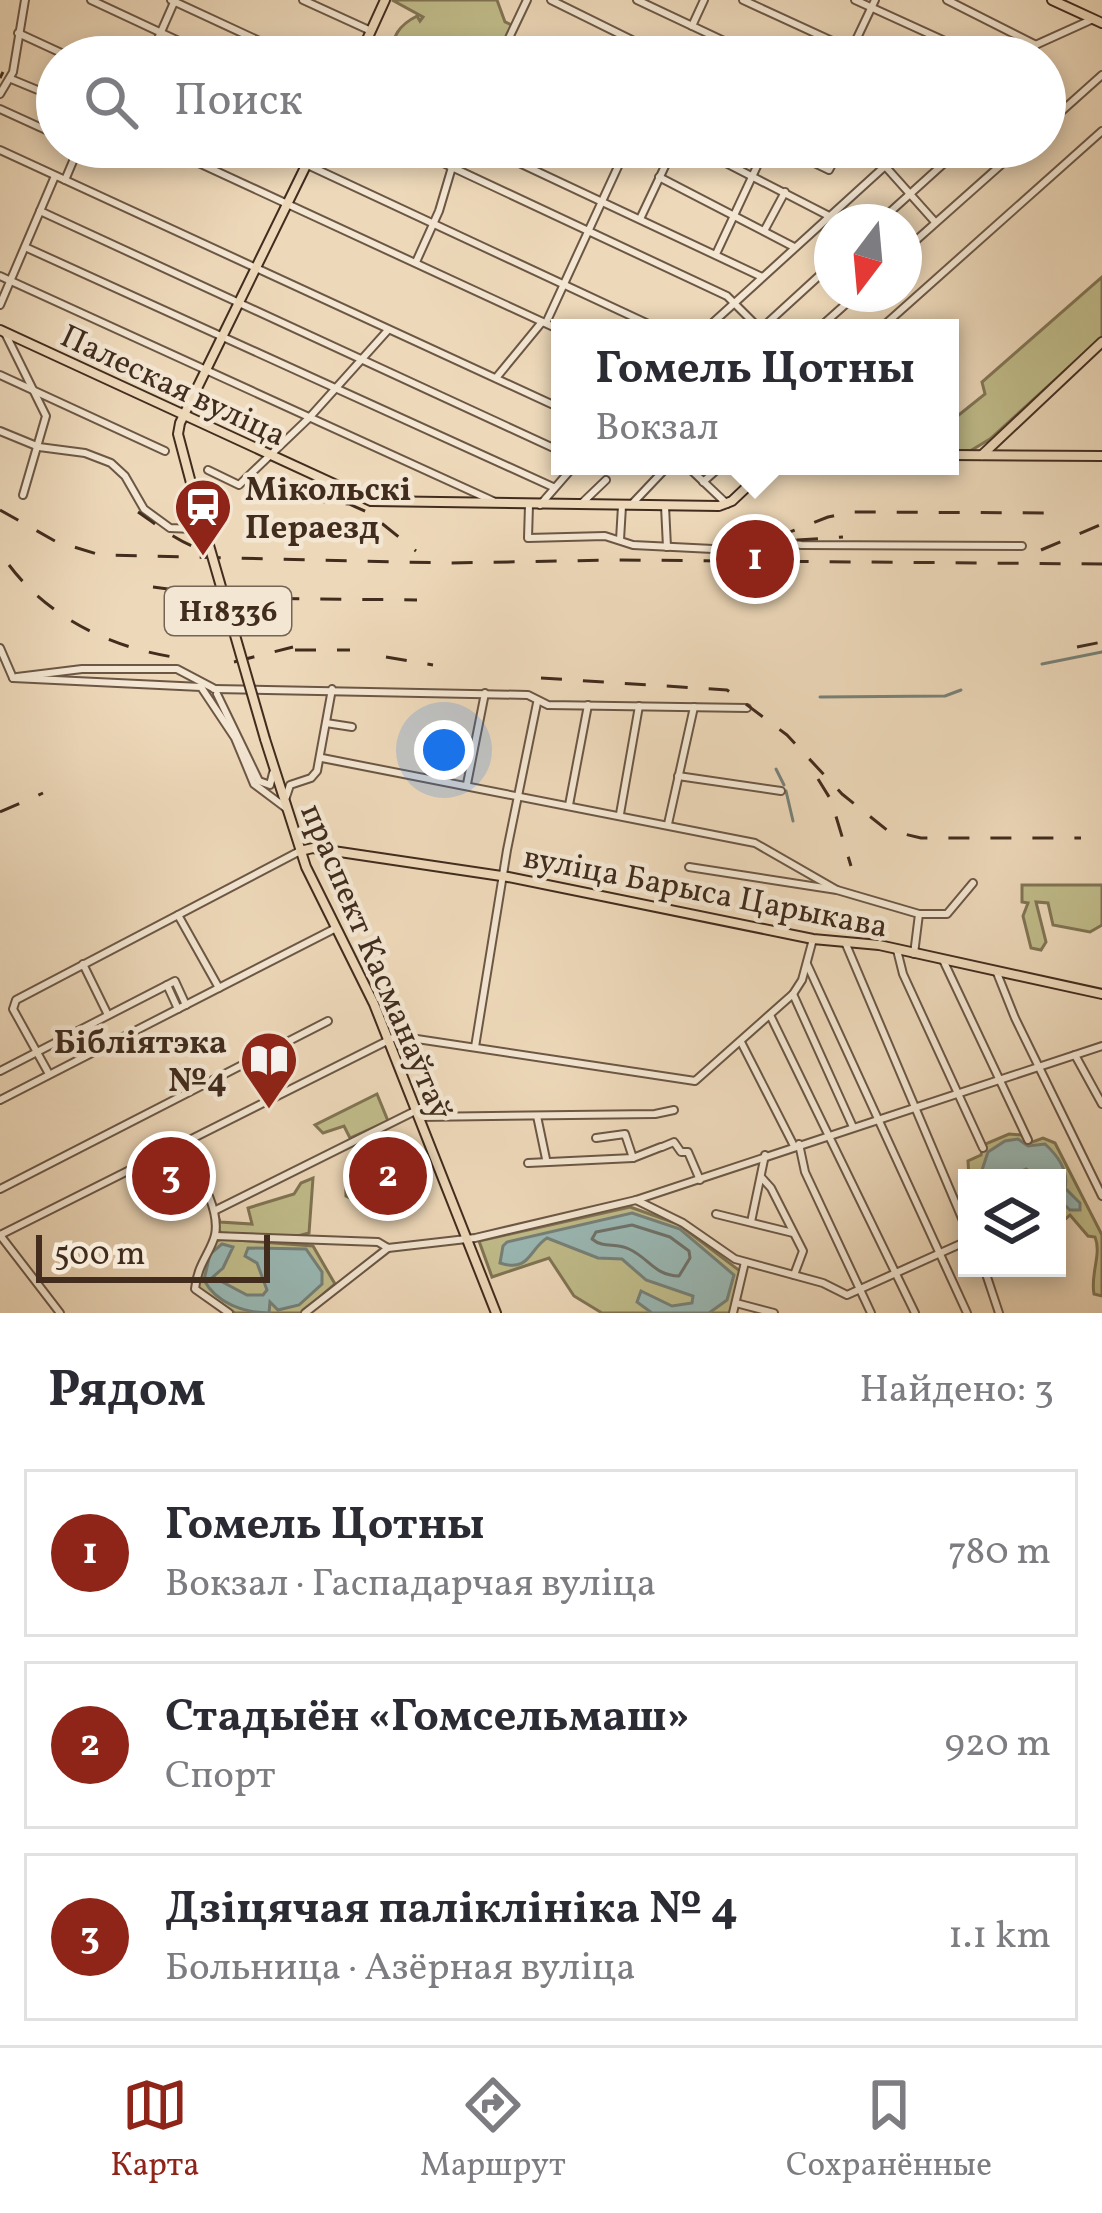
<!DOCTYPE html>
<html lang="ru">
<head>
<meta charset="utf-8">
<style>
	body { margin:0; font-family:Vollkorn,serif; background:#f2f2f3; color:#2b2b33 }
	.controls { position:absolute; right:36px; bottom:36px; display:grid; overflow:hidden; border-radius:0px; box-shadow:0 6px 18px #0003 }
	.controls button { width:108px; height:108px; display:grid; place-items:center; padding:0; border:0; border-bottom:3px solid #e1e1e2; background:#fff; color:#2b2b33; font:60px sans-serif }
	.compass { position:absolute; left:814px; top:204px; width:108px; height:108px; border-radius:50%; background:#fff; box-shadow:0 6px 18px #0003; rotate:196deg }
	.scale { position:absolute; left:36px; bottom:30px; width:234px; box-sizing:border-box; padding-left:12px; border:6px solid #412c1e; border-top:0; font-size:33px; line-height:42px; white-space:nowrap; color:#412c1e; -webkit-text-stroke:9px #f3e6d2; paint-order:stroke }
	.you { position:absolute; left:444px; top:750px; width:42px; height:42px; margin:-30px; border:9px solid #fff; border-radius:50%; background:#1a73e8; box-shadow:0 0 0 18px #1a73e833 }
	.badge { display:grid; place-items:center; width:78px; height:78px; border-radius:50%; background:#8f2418; color:#fff; font-size:39px; font-weight:700 }
	.pin { position:absolute; translate:-50% -50%; border:6px solid #fff; box-shadow:0 3px 12px #0006 }
	.popup { position:absolute; left:551px; top:319px; width:408px; height:156px; box-sizing:border-box; display:grid; place-content:center; border-radius:0px; background:#fff; filter:drop-shadow(0 3px 9px #0005); font-size:39px; white-space:nowrap; color:#7c7c81 }
	.popup b { font-size:45px; color:#2b2b33 }
	.popup::after { content:''; position:absolute; left:50%; top:100%; margin-left:-24px; border:24px solid transparent; border-top-color:#fff }
	.list { margin:0; padding:0; list-style:none }
	h2 { display:flex; justify-content:space-between; align-items:center; height:156px; margin:0; padding:0 48px; font-size:51px }
	h2 small { font-size:39px; font-weight:400; color:#7c7c81 }
	.list li { display:grid; grid-template-columns:78px 1fr auto; gap:36px; align-items:center; box-sizing:border-box; height:168px; margin:0 24px 24px; padding:0 24px; border:3px solid #e1e1e2; border-radius:0px }
	.list b { display:block; font-size:45px; white-space:nowrap }
	.list p { margin:0; font-size:39px; white-space:nowrap; color:#7c7c81 }
	.list em { font-size:39px; font-style:normal; color:#7c7c81 }
	.icon { flex:none; width:66px; height:66px; fill:none; stroke:currentColor; stroke-width:2; stroke-linecap:round; stroke-linejoin:round }
	.map { position:relative; flex:none; width:1102px; height:1313px; overflow:hidden }
	.search { position:absolute; background:#fff; box-shadow:0 6px 18px #0003; left:36px; right:36px; top:36px; height:132px; display:flex; align-items:center; gap:30px; box-sizing:border-box; padding:0 42px; border-radius:66px; color:#7c7c81; font-size:45px }
	.sheet { height:732px; background:#fff }
	nav { display:flex; justify-content:space-around; align-items:center; box-sizing:border-box; height:168px; border-top:3px solid #e1e1e2; background:#fff; font-size:33px; color:#7c7c81 }
	nav a { display:grid; justify-items:center; gap:6px }
	nav .on { color:#8f2418 }
	.map>svg:first-child { display:block }
	.green { fill:#c0bc8a; stroke:#807454; stroke-width:3 }
	.water { fill:#9ab9b5; stroke:#768179; stroke-width:3 }
	.lines { fill:none; stroke-linecap:round; stroke-linejoin:round }
	.shore { stroke:#6e726a; stroke-width:3 }
	.stream { stroke:#768179; stroke-width:3 }
	.minor-casing { stroke:#6c5745; stroke-width:10 }
	.major-casing { stroke:#412c1e; stroke-width:12 }
	.minor { stroke:#f3e6d2; stroke-width:6 }
	.major { stroke:#edd8b9; stroke-width:8 }
	.rail { stroke:#412c1e; stroke-width:3; stroke-dasharray:21 21; stroke-linecap:butt }
	.major-bridge-casing { stroke:#412c1e; stroke-width:12; stroke-linecap:butt }
	.major-bridge { stroke:#edd8b9; stroke-width:8 }
	.labels { text-anchor:middle; stroke-width:9; stroke-linejoin:round; paint-order:stroke }
	.shield { fill:#f3e6d2; stroke:#766454; stroke-width:3 }
	.shield-label { font-size:30px; font-weight:bold; fill:#412c1e }
	.street-label { font-size:33px; fill:#412c1e; stroke:#f3e6d2 }
	.poi-label { font-size:33px; font-weight:bold; fill:#412c1e; stroke:#f3e6d2; text-anchor:start }
</style>
</head>
<body>
<div class="map">
<svg width="1102" height="1313" viewBox="0 0 1102 1313">
	<rect width="100%" height="100%" fill="#edd8b9"/>
	<filter id="stains"><feTurbulence type="fractalNoise" baseFrequency=".00167" numOctaves="4"/><feColorMatrix values="0 0 0 0 .2 0 0 0 0 .09 0 0 0 0 .02 0 0 0 .5 -.17"/></filter>
	<radialGradient id="worn" r=".72"><stop offset=".6" stop-color="#630" stop-opacity="0"/><stop offset="1" stop-color="#630" stop-opacity=".3"/></radialGradient>
	<g class="green">
		<path d="M497,0L505,22L512,25L497,57H392C391,37 399,25 417,16L420,21L423,17L392,0Z"/>
		<polygon points="1102,277 1102,337 990,439 970,451 950,452 950,422 985,394 982,382"/>
		<polygon points="1022,885 1102,885 1102,925 1090,932 1053,925 1048,903 1036,902 1046,942 1041,950 1031,948 1023,916 1028,903 1022,902"/>
		<polygon points="377,1094 388,1121 350,1138 344,1126 323,1133 315,1125"/>
		<path d="M1009,1134L1022,1135L1027,1144L1043,1138L1055,1143L1102,1235V1296L1094,1294C1090,1274 1102,1254 1095,1237L1088,1236L1070,1215L1057,1226V1178L969,1177L968,1161L981,1155L983,1145Z"/>
		<path d="M411,1150L426,1162L431,1176L421,1196L362,1204L346,1196C343,1154 375,1156 411,1150Z"/>
		<polygon points="313,1178 309,1233 294,1237 221,1233 217,1228 217,1213 220,1222 252,1224 248,1208 294,1194 301,1183"/>
		<polygon points="630,1207 678,1224 740,1271 731,1313 602,1313 574,1296 549,1258 492,1277 479,1241"/>
		<polygon points="222,1239 313,1246 335,1284 302,1313 235,1313 198,1288 198,1279 216,1241"/>
	</g>
	<g class="water">
		<path d="M1018,1139L1028,1146L1045,1144C1057,1155 1069,1171 1065,1188L1080,1203V1210H1070L1057,1198V1178H1041L1026,1169L1015,1175L980,1176L988,1152L1005,1141Z"/>
		<path d="M632,1213L680,1229L734,1275L727,1300L709,1313H652L637,1302L641,1291L672,1306L692,1303L693,1296L646,1280L622,1259L598,1258L547,1238C529,1249 530,1273 500,1263L503,1246L507,1242Z"/>
		<path d="M222,1244L233,1247L223,1268L213,1277L247,1295H263L267,1290L257,1263L245,1256L248,1248L306,1249L322,1272V1284L299,1305L278,1310L270,1302L269,1313C244,1313 216,1303 204,1280L210,1254Z"/>
	</g>
	<g class="lines">
		<path class="shore" d="M632,1225L670,1237L689,1251L690,1258L679,1276C655,1276 649,1258 629,1249C615,1242 604,1249 592,1239L596,1232Z"/>
		<g class="stream">
			<polyline points="1042,664 1102,652"/>
			<polyline points="820,697 945,696 961,690"/>
			<polyline points="776,769 784,785"/>
			<polyline points="786,791 793,821"/>
		</g>
		<defs>
			<g id="minor">
				<polyline points="91,0 213,57"/>
				<polyline points="171,0 294,57"/>
				<polyline points="303,0 371,31"/>
				<polyline points="551,0 638,43"/>
				<polyline points="637,0 758,57"/>
				<polyline points="743,0 867,57"/>
				<polyline points="855,0 980,57"/>
				<polyline points="947,0 1036,45"/>
				<polyline points="692,26 704,0"/>
				<polyline points="18,33 70,57"/>
				<polyline points="503,52 514,57"/>
				<polyline points="150,57 175,0"/>
				<polyline points="500,57 527,0"/>
				<polyline points="848,57 875,0"/>
				<polyline points="1009,57 1093,19"/>
				<polyline points="11,79 57,98"/>
				<polyline points="0,94 13,72 25,0"/>
				<polyline points="0,109 57,135"/>
				<polyline points="1045,126 1102,75"/>
				<polyline points="164,147 560,330"/>
				<polyline points="269,147 657,328"/>
				<polyline points="409,147 727,296 759,328"/>
				<polyline points="485,147 762,277"/>
				<polyline points="695,147 829,216"/>
				<polyline points="807,147 802,157 829,170 841,147"/>
				<polyline points="0,150 560,408"/>
				<polyline points="885,166 935,222"/>
				<polyline points="659,177 794,247"/>
				<polyline points="65,180 79,147"/>
				<polyline points="40,211 560,451"/>
				<polyline points="640,219 674,147"/>
				<polyline points="879,222 962,147"/>
				<polyline points="764,231 785,192"/>
				<polyline points="25,247 553,487"/>
				<polyline points="904,251 1021,147"/>
				<polyline points="716,254 766,147"/>
				<polyline points="416,262 439,211 458,147"/>
				<polyline points="0,276 493,501"/>
				<polyline points="0,305 55,176"/>
				<polyline points="546,323 627,147"/>
				<polyline points="707,328 906,147"/>
				<polyline points="762,328 832,264"/>
				<polyline points="819,328 857,294"/>
				<polyline points="881,328 1102,131"/>
				<polyline points="5,333 46,416 23,495"/>
				<polyline points="0,375 165,451"/>
				<polyline points="496,378 542,322"/>
				<polyline points="0,431 39,447 85,453 111,463 125,476 144,509 170,528 216,530"/>
				<polyline points="687,466 727,504"/>
				<polyline points="208,470 239,485 309,418 388,330"/>
				<polyline points="703,482 721,466"/>
				<polyline points="582,503 606,480"/>
				<polyline points="529,505 528,538 605,536 633,545 713,549 767,536 801,545 1022,546"/>
				<polyline points="540,505 574,466"/>
				<polyline points="631,505 668,466"/>
				<polyline points="665,506 667,547"/>
				<polyline points="620,540 622,506"/>
				<polyline points="0,648 13,678"/>
				<polyline points="17,677 82,669 177,669 213,688"/>
				<polyline points="13,678 201,687 235,738 254,784 286,808"/>
				<polyline points="214,689 528,695 548,705 747,708"/>
				<polyline points="217,694 259,781 270,785 273,773"/>
				<polyline points="326,723 352,727"/>
				<polyline points="322,758 755,843 837,890"/>
				<polyline points="678,776 781,791"/>
				<polyline points="467,784 485,693"/>
				<polyline points="286,797 290,785 311,778 317,771 332,689"/>
				<polyline points="569,805 588,705"/>
				<polyline points="620,814 639,706"/>
				<polyline points="668,824 694,707"/>
				<polyline points="689,867 837,890 919,914 914,954"/>
				<polyline points="920,914 947,914 973,883"/>
				<polyline points="178,915 219,988"/>
				<polyline points="845,942 967,1230"/>
				<polyline points="897,950 903,974 983,1148"/>
				<polyline points="944,962 1028,1140"/>
				<polyline points="83,964 108,1015"/>
				<polyline points="807,964 967,1313"/>
				<polyline points="997,973 1015,1018 1102,1196"/>
				<polyline points="167,985 178,1009"/>
				<polyline points="793,994 853,1127"/>
				<polyline points="770,1015 915,1313"/>
				<polyline points="741,1042 794,1146"/>
				<polyline points="475,1047 507,850 537,703"/>
				<polyline points="1075,1055 1102,1104"/>
				<polyline points="0,1071 175,981 186,1005"/>
				<polyline points="49,1074 13,1009 16,1000 300,851"/>
				<polyline points="0,1100 336,928"/>
				<polyline points="537,1116 546,1159"/>
				<polyline points="419,1117 655,1114 674,1110"/>
				<polyline points="596,1138 625,1134 633,1158"/>
				<path d="M181,1143C194,1168 221,1206 215,1235C211,1252 197,1265 195,1289L229,1313"/>
				<polyline points="799,1144 805,1172 871,1313"/>
				<polyline points="662,1147 674,1142 681,1152 688,1152 700,1180"/>
				<polyline points="528,1163 633,1158 661,1147"/>
				<polyline points="762,1178 771,1188 803,1251 794,1275"/>
				<polyline points="0,1189 328,1021"/>
				<polyline points="636,1200 683,1223 735,1259 823,1283 847,1295 967,1241"/>
				<polyline points="214,1211 417,1110"/>
				<polyline points="716,1214 793,1233"/>
				<polyline points="751,1222 765,1155"/>
				<polyline points="0,1235 397,1036 695,1081 793,994 802,980 813,939"/>
				<polyline points="0,1235 60,1313"/>
				<polyline points="215,1236 378,1242 388,1248 475,1238 636,1200 1102,1046"/>
				<polyline points="984,1268 999,1313"/>
				<polyline points="736,1303 774,1313"/>
				<polyline points="305,1313 388,1248"/>
				<polyline points="733,1313 745,1262"/>
			</g>
			<g id="major">
				<polyline points="1052,0 1102,23"/>
				<polyline points="359,57 385,0"/>
				<polyline points="0,330 371,501 719,506 732,501 769,466"/>
				<polyline points="950,455 1102,456"/>
				<polyline points="982,455 1102,342"/>
				<polyline points="191,483 178,434 180,423 315,147"/>
				<polyline points="265,739 306,867 374,1004 496,1313"/>
				<polyline points="300,851 313,848 508,877 813,939 879,945 1102,994"/>
			</g>
		</defs>
		<use href="#minor" class="minor-casing"/>
		<use href="#major" class="major-casing"/>
		<use href="#minor" class="minor"/>
		<use href="#major" class="major"/>
		<g class="rail">
			<polyline points="0,78 3,72"/>
			<polyline points="262,496 349,504 369,513 416,551"/>
			<polyline points="0,510 55,541 100,555 447,563 618,560 1102,564"/>
			<path d="M138,512C160,527 182,546 209,551"/>
			<polyline points="797,540 843,537"/>
			<polyline points="1041,550 1102,524"/>
			<polyline points="736,553 828,517 853,512 1058,513"/>
			<path d="M9,565C51,621 120,652 189,659"/>
			<polyline points="153,587 239,598 417,600"/>
			<polyline points="1077,647 1102,642"/>
			<polyline points="295,650 350,650"/>
			<polyline points="386,657 433,665"/>
			<polyline points="234,662 293,647"/>
			<polyline points="541,678 727,690 787,735 842,794 887,830 921,838 1081,838"/>
			<polyline points="818,779 831,800 851,866"/>
			<polyline points="0,812 43,793"/>
		</g>
		<defs>
			<polyline id="major-bridge" points="191,483 265,739"/>
		</defs>
		<use href="#major-bridge" class="major-bridge-casing"/>
		<use href="#major-bridge" class="major-bridge"/>
	</g>
	<defs>
		<symbol id="station-pin" viewBox="-11 -11 22 30"><path d="M0 17L-7.5 6A9.5 9.5 0 1 1 7.5 6Z" fill="#8f2418" stroke="#f3e6d2"/><path d="M-3-6H3Q5-6 5-4V2Q5 4 3 4L4.5 6H3L1.5 4h-3L-3 6H-4.5L-3 4Q-5 4-5 2V-4Q-5-6-3-6ZM-3.5-4v3h7v-3ZM-3.5 1v1.5H-2V1ZM2 1v1.5H3.5V1Z" fill="#fff"/></symbol>
		<symbol id="library-pin" viewBox="-11 -11 22 30"><path d="M0 17L-7.5 6A9.5 9.5 0 1 1 7.5 6Z" fill="#8f2418" stroke="#f3e6d2"/><path d="M-6-4Q-3-5.5-.7-3.5V5Q-3 3-6 4ZM6-4Q3-5.5 .7-3.5V5Q3 3 6 4Z" fill="#fff"/></symbol>
	</defs>
	<g fill-rule="evenodd">
		<use href="#station-pin" x="170" y="474" width="66" height="90"/>
		<use href="#library-pin" x="236" y="1027" width="66" height="90"/>
	</g>
	<g class="labels">
		<rect class="shield" x="165" y="587" width="126" height="48" rx="9"/>
		<g class="shield-label">
			<text x="228" y="621">Н18336</text>
		</g>
		<g class="street-label">
			<text transform="translate(174 384) rotate(25)" y="12">Палеская вуліца</text>
			<text transform="translate(706 890) rotate(11)" y="12">вуліца Барыса Царыкава</text>
			<text transform="translate(378 961) rotate(67)" y="12">праспект Касманаўтаў</text>
		</g>
		<g class="poi-label">
			<text x="245" y="500">Мікольскі<tspan x="245" dy="38">Пераезд</tspan></text>
			<text x="227" y="1053" text-anchor="end">Бібліятэка<tspan x="227" dy="38">№4</tspan></text>
		</g>
	</g>
	<rect width="100%" height="100%" filter="url(#stains)"/>
	<rect width="100%" height="100%" fill="url(#worn)"/>
</svg>
<div class="controls">
<button><svg class="icon" aria-label="layers" viewBox="0 0 24 24"><path d="M12 4l9 5-9 5-9-5zM3 14l9 5 9-5"/></svg></button>
</div>
<svg class="compass" viewBox="-18 -18 36 36"><path d="M0-13l5 13h-10z" fill="#e53935"/><path d="M0 13l5-13h-10z" fill="#7c7c81"/></svg>
<div class="scale">500 m</div>
<div class="you"></div>
<div class="pin badge" style="left:755px;top:559px">1</div>
<div class="popup"><b>Гомель Цотны</b>Вокзал</div>
<div class="pin badge" style="left:388px;top:1176px">2</div>
<div class="pin badge" style="left:171px;top:1176px">3</div>
<div class="search"><svg class="icon" aria-label="search" viewBox="0 0 24 24"><circle cx="10" cy="10" r="6"/><path d="M15 15l6 6"/></svg>Поиск</div>
</div>
<section class="sheet">
<h2>Рядом<small>Найдено: 3</small></h2>
<ul class="list">
<li><span class="badge">1</span><div><b>Гомель Цотны</b><p>Вокзал · Гаспадарчая вуліца</p></div><em>780 m</em></li>
<li><span class="badge">2</span><div><b>Стадыён «Гомсельмаш»</b><p>Спорт</p></div><em>920 m</em></li>
<li><span class="badge">3</span><div><b>Дзіцячая паліклініка № 4</b><p>Больница · Азёрная вуліца</p></div><em>1.1 km</em></li>
</ul>
</section>
<nav>
<a class="on"><svg class="icon" aria-label="map" viewBox="0 0 24 24"><path d="M3 6l6-2 6 2 6-2v14l-6 2-6-2-6 2zM9 4v14M15 6v14"/></svg>Карта</a>
<a><svg class="icon" aria-label="directions" viewBox="0 0 24 24"><path d="M12 3l9 9-9 9-9-9zM9 14v-3h6M13 9l2 2-2 2"/></svg>Маршрут</a>
<a><svg class="icon" aria-label="saved" viewBox="0 0 24 24"><path d="M7 4h10v16l-5-4-5 4z"/></svg>Сохранённые</a>
</nav>
</body>
</html>
